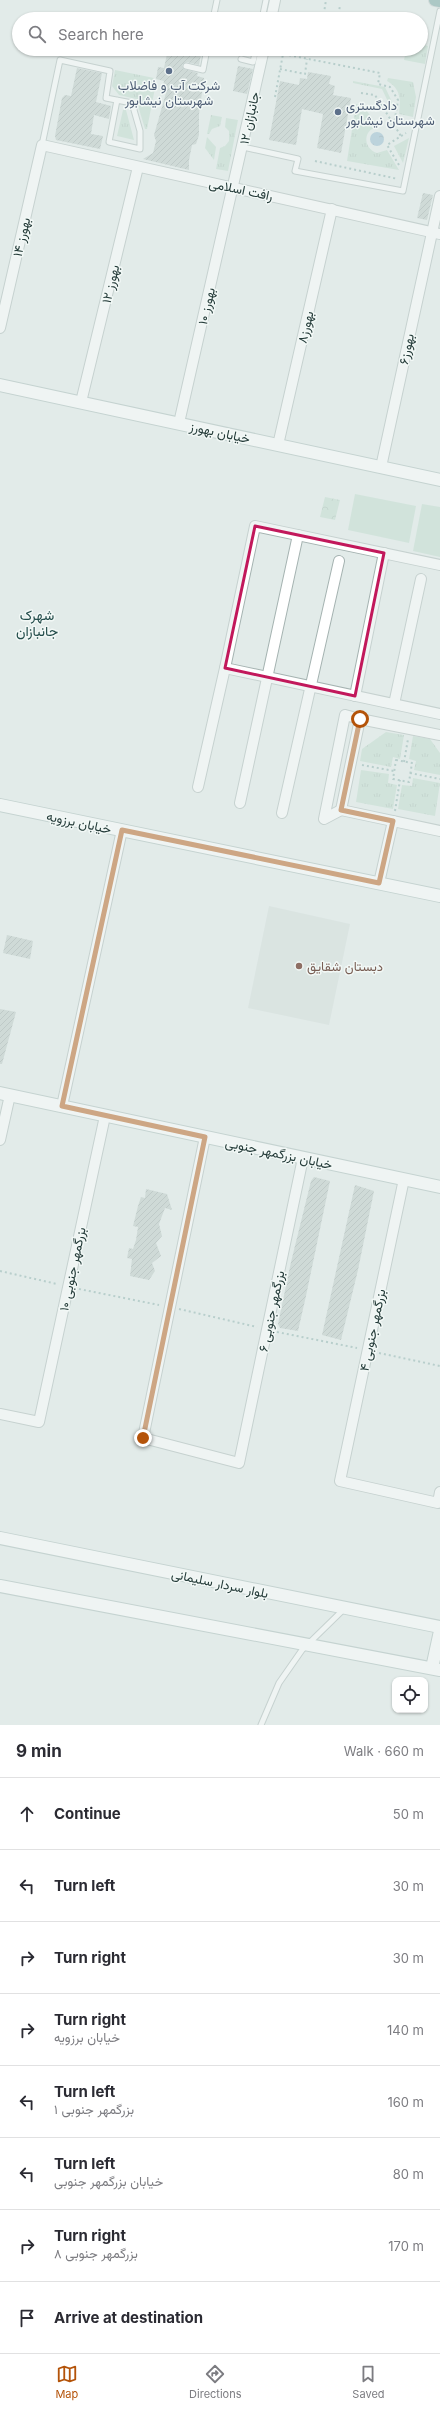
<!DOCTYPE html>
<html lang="en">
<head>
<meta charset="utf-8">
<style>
	body { margin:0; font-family:Inter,Vazirmatn,sans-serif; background:#f7f7f7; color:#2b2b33 }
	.controls { position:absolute; right:12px; bottom:12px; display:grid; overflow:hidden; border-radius:8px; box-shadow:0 1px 3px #0004 }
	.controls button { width:36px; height:36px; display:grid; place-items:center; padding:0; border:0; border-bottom:1px solid #e1e1e2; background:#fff; color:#2b2b33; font:20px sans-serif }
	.stop { position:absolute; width:12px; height:12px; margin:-9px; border:3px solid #b45309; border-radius:50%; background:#fff }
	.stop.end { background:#b45309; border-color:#fff; box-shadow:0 1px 4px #0008 }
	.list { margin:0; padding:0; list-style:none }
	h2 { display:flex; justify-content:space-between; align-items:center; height:52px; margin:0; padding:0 16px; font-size:17px }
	h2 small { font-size:13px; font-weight:400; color:#7c7c81 }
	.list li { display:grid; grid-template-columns:26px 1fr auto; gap:12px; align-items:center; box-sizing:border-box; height:72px; padding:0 16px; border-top:1px solid #e1e1e2 }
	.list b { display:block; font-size:15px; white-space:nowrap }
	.list p { margin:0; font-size:13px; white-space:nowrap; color:#7c7c81 }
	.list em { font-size:13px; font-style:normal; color:#7c7c81 }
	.icon { flex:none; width:22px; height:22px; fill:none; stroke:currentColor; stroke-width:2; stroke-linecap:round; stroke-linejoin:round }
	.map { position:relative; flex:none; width:440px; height:1725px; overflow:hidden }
	.search { position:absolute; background:#fff; box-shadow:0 1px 3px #0004; left:12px; right:12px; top:12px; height:44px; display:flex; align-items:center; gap:10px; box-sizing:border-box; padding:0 14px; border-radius:22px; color:#7c7c81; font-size:15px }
	.sheet { height:628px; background:#fff }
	nav { display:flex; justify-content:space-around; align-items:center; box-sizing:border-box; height:56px; border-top:1px solid #e1e1e2; background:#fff; font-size:11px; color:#7c7c81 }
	nav a { display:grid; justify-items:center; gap:2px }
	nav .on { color:#b45309 }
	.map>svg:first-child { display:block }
	.built { fill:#d1dbd8 }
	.grass { fill:url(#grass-tufts) }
	.park { fill:url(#park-crowns) }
	.garden { fill:#bddacb }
	.water { fill:url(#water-ripples) }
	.building { fill:url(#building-hatch) }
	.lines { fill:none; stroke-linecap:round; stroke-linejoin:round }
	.lane-casing { stroke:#a5b3b1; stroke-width:7 }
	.street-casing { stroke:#a5b3b1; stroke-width:12 }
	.secondary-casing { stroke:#a2b6b3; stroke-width:14 }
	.primary-casing { stroke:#c2c8c8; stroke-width:14 }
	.path { stroke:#85aca8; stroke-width:2; stroke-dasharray:2 3; stroke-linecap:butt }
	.lane { stroke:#fff; stroke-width:5 }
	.street { stroke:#fff; stroke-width:10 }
	.secondary { stroke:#fff; stroke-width:12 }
	.primary { stroke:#6a9d9a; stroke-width:12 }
	.route { stroke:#b45309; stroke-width:5 }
	.marked { fill:none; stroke:#c2185b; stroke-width:3; stroke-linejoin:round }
	.service-dot { fill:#5c6f8a; stroke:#f2f8f6; stroke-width:1.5 }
	.education-dot { fill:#8d6e63; stroke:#f2f8f6; stroke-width:1.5 }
	.labels { text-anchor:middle; stroke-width:3; stroke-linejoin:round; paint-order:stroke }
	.service-label { font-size:13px; fill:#4e5e75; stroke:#f2f8f6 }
	.street-label { font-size:13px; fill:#243b39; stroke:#f2f8f6 }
	.education-label { font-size:13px; fill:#785e54; stroke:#f2f8f6; text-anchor:start }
	.neighbourhood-label { font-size:14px; fill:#214b49; stroke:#f2f8f6 }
</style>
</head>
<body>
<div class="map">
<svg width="440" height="1725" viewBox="0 0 440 1725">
	<defs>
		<pattern id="grass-tufts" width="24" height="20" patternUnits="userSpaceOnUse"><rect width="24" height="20" fill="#bddacb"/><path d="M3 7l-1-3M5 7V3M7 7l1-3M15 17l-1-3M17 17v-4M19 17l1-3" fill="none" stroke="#a2bcaf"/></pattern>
		<pattern id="park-crowns" width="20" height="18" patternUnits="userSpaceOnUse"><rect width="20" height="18" fill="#bddacb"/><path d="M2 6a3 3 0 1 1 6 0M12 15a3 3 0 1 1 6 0" fill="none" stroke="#a2bcaf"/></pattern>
		<pattern id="water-ripples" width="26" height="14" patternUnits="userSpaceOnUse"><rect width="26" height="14" fill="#8fb6cc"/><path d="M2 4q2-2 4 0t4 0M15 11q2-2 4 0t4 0" fill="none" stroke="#7595a7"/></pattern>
		<pattern id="building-hatch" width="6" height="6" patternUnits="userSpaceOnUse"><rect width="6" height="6" fill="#b8c6c2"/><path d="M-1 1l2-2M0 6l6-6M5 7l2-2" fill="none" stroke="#95a29f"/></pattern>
	</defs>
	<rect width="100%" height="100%" fill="#e2ebe9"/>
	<polygon class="built" points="269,906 350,924 329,1025 248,1008"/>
	<g class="grass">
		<polygon points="421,44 428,46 425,64 404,60 406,49 421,49"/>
		<polygon points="115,70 154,78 153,82 156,83 147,129 145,129 136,99 119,95 112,86"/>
		<path d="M388,78L413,82L416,97L413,117L399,114C401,100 401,89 387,81Z"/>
		<polygon points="353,81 385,87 393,104 390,106 382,89 353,83"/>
		<path d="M356,104L363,106L379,127C363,128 362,148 377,153L387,150L399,170L347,161Z"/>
		<polygon points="123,110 126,110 134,140 117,136"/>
		<polygon points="211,115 222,117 220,126 212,129 209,134 207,134"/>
		<polygon points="226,118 238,120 228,171 216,169 220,148 225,146 229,141 229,131 225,127"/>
		<polygon points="207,137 216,147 214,160 205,148"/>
		<polygon points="409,138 403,163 394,146"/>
		<polygon points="386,732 404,735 400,759 393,757 391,767 360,761 362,749"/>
		<polygon points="413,736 430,739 440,753 440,775 414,770 416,761 409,759"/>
		<polygon points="361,770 389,774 388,783 397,785 393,809 356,802"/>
		<polygon points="413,778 440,783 435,816 398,809 402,785 412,786"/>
	</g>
	<polygon class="park" points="325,497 340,500 335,520 320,517"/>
	<g class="garden">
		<polygon points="355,494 416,506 409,543 348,530"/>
		<polygon points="422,504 440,507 440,557 413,551"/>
	</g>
	<circle class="water" cx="377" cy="139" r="7"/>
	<g class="building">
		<polygon points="168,49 202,49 199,65 187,62 182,65 184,69 198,73 197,76 204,78 199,114 199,135 196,144 192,145 189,160 189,170 143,159 153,153 156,141 154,135 166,93 162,92 164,81 156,79 158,67 164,68"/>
		<polygon points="238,66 253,69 247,94 233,91"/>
		<polygon points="77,68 102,73 96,102 111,106 109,119 94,115 91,134 103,136 100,149 56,140 55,136 62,98 65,95 71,96"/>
		<polygon points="308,72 331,76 329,84 335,86 333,95 351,98 341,153 317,148 323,114 302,109 296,145 269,140 280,81 299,85 300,78 307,79"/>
		<polygon points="423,193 433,195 427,220 417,218"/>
		<polygon points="7,935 33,941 30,959 3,953"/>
		<polygon points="0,1009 16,1012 2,1064 0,1064"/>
		<polygon points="314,1177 330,1181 306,1296 298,1331 280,1328 278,1324 291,1262 311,1181"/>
		<polygon points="355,1185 374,1191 358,1270 341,1340 322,1335"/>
		<polygon points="146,1189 167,1194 172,1210 165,1208 159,1224 162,1236 156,1243 161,1256 152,1263 155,1271 149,1280 130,1276 132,1259 127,1258 129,1248 133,1249 136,1240 138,1227 133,1226 138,1206 141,1197 145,1198"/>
	</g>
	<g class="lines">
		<defs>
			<g id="lane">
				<polyline points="213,19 217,0"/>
				<polyline points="262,19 266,0"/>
				<polyline points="241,59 253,62 256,49"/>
				<polyline points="186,66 203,70 207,49"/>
				<polyline points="42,145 60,60 110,71 106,98 132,103 140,131 140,149 109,142 117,100"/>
				<polyline points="243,147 298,159 295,171 403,191 440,11"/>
				<polyline points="261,1725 279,1683 302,1650 344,1609"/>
			</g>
			<g id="street">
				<polyline points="271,19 275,0"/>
				<polyline points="0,328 42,145 440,234"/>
				<polyline points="81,402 138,167"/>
				<polyline points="179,423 264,49"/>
				<polyline points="278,445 332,209"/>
				<polyline points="381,467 440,196"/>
				<polyline points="440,565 255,526 225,668 440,714"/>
				<polyline points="355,696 384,553"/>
				<polyline points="394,704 421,579"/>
				<polyline points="440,735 360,719 341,810 440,831"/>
				<polyline points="198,787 225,668"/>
				<polyline points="240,803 298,535"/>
				<polyline points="341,810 324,819 345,715 360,719"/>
				<polyline points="282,813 339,561"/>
				<polyline points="379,883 393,821"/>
				<polyline points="62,1106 122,830"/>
				<polyline points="205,1137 143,1438 239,1463 303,1158"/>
				<polyline points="0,1140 10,1095"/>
				<polyline points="404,1179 340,1481 438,1503 440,1492"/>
				<polyline points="0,1414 39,1422 105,1116"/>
			</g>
			<g id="secondary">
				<polyline points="0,385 440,480"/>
				<polyline points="0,805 440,896"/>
				<polyline points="0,1093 440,1187"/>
				<polyline points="0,1538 440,1627"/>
				<polyline points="0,1586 440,1670"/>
				<polyline points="432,1668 440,1631"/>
			</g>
			<polyline id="primary" points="435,0 440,1"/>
		</defs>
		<use href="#lane" class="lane-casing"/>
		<use href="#street" class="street-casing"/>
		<use href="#secondary" class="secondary-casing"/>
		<use href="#primary" class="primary-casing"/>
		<g class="path">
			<polyline points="323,19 326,0"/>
			<polyline points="338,19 340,5"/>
			<polyline points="280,69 305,74 307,59"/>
			<polyline points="361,93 375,95 401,136"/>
			<polyline points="275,97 283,54 380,73 378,84 390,87 398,100 394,125"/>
			<polyline points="315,161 398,179"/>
			<polyline points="399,165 387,145 406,133"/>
			<polygon points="396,760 412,763 409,782 393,779"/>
			<polyline points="404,762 408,739"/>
			<polyline points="362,765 394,771"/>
			<polyline points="410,773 440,779"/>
			<polyline points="395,811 400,780"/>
			<polyline points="0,1271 57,1284"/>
			<polyline points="79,1289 159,1305"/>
			<polyline points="179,1309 257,1327"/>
			<polyline points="277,1332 357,1348"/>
			<polyline points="379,1353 440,1366"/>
		</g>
		<use href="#lane" class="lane"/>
		<use href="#street" class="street"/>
		<use href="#secondary" class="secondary"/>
		<use href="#primary" class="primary"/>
	</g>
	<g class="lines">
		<polyline class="route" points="143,1438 205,1137 62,1106 122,830 379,883 393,821 341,810 360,719"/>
	</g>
	<path d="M0 0H440V1725H0ZM255,526L384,553L355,696L225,668Z" fill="#e2ebe9" fill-opacity=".55" fill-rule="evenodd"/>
	<path class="marked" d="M255,526L384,553L355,696L225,668Z"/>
	<g class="service-dot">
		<circle cx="169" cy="71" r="4"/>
		<circle cx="338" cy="112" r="4"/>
	</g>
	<circle class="education-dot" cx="299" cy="966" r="4"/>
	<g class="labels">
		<g class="service-label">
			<text x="169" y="90">شرکت آب و فاضلاب<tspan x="169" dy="15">شهرستان نیشابور</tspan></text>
			<text x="346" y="110" text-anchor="start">دادگستری<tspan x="346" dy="15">شهرستان نیشابور</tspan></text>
		</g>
		<g class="street-label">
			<text transform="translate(249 118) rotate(-78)" y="5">جانبازان ۱۲</text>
			<text transform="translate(241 189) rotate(12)" y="5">رافت اسلامی</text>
			<text transform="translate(21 237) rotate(-77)" y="5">بهورز ۱۴</text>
			<text transform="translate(110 284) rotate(-77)" y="5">بهورز ۱۲</text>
			<text transform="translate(206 306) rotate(-77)" y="5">بهورز ۱۰</text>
			<text transform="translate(305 327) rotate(-77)" y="5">بهورز۸</text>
			<text transform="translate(406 349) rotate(-78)" y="5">بهورز۶</text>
			<text transform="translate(220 432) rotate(12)" y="5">خیابان بهورز</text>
			<text transform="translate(79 822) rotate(12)" y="5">خیابان برزویه</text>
			<text transform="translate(279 1153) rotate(12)" y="5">خیابان بزرگمهر جنوبی</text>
			<text transform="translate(72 1269) rotate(-78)" y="5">بزرگمهر جنوبی ۱۰</text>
			<text transform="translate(271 1311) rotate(-78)" y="5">بزرگمهر جنوبی ۶</text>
			<text transform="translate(372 1330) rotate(-78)" y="5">بزرگمهر جنوبی ۴</text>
			<text transform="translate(220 1583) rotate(12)" y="5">بلوار سردار سلیمانی</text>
		</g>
		<g class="education-label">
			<text x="307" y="971">دبستان شقایق</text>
		</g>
		<g class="neighbourhood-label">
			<text x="37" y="620">شهرک<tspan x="37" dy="16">جانبازان</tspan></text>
		</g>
	</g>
</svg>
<div class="controls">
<button><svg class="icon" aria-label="locate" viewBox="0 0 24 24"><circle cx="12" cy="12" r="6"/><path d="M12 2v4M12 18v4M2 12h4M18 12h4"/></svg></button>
</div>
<div class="stop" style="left:360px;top:719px"></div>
<div class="stop end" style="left:143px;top:1438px"></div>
<div class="search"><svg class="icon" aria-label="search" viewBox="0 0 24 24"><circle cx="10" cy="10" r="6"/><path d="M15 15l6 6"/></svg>Search here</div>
</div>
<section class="sheet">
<h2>9 min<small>Walk · 660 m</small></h2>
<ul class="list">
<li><svg class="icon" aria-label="ahead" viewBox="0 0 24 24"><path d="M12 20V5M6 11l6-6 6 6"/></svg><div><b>Continue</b></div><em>50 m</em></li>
<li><svg class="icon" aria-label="left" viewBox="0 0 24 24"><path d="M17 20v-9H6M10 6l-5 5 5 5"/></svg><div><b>Turn left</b></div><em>30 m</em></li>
<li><svg class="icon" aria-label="right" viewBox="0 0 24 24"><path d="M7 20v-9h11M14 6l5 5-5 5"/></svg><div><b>Turn right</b></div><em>30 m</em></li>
<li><svg class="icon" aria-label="right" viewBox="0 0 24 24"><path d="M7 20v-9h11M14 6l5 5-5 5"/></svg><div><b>Turn right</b><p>خیابان برزویه</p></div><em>140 m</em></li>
<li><svg class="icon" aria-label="left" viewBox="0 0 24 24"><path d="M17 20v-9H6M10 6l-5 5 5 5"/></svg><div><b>Turn left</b><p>بزرگمهر جنوبی ۱</p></div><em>160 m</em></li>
<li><svg class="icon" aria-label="left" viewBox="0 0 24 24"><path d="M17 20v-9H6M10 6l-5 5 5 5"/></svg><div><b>Turn left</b><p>خیابان بزرگمهر جنوبی</p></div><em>80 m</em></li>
<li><svg class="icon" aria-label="right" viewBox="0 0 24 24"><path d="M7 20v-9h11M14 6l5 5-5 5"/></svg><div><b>Turn right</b><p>بزرگمهر جنوبی ۸</p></div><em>170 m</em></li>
<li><svg class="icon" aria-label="arrive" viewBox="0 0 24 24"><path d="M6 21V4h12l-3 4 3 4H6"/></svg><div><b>Arrive at destination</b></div></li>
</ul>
</section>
<nav>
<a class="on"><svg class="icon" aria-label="map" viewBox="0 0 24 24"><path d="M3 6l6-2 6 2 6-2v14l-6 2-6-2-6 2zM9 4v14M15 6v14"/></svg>Map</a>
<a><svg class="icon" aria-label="directions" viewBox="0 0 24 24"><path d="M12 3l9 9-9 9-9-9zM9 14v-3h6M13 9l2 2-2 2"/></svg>Directions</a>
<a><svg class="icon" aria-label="saved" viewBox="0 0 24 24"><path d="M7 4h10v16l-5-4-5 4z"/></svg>Saved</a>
</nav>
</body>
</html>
